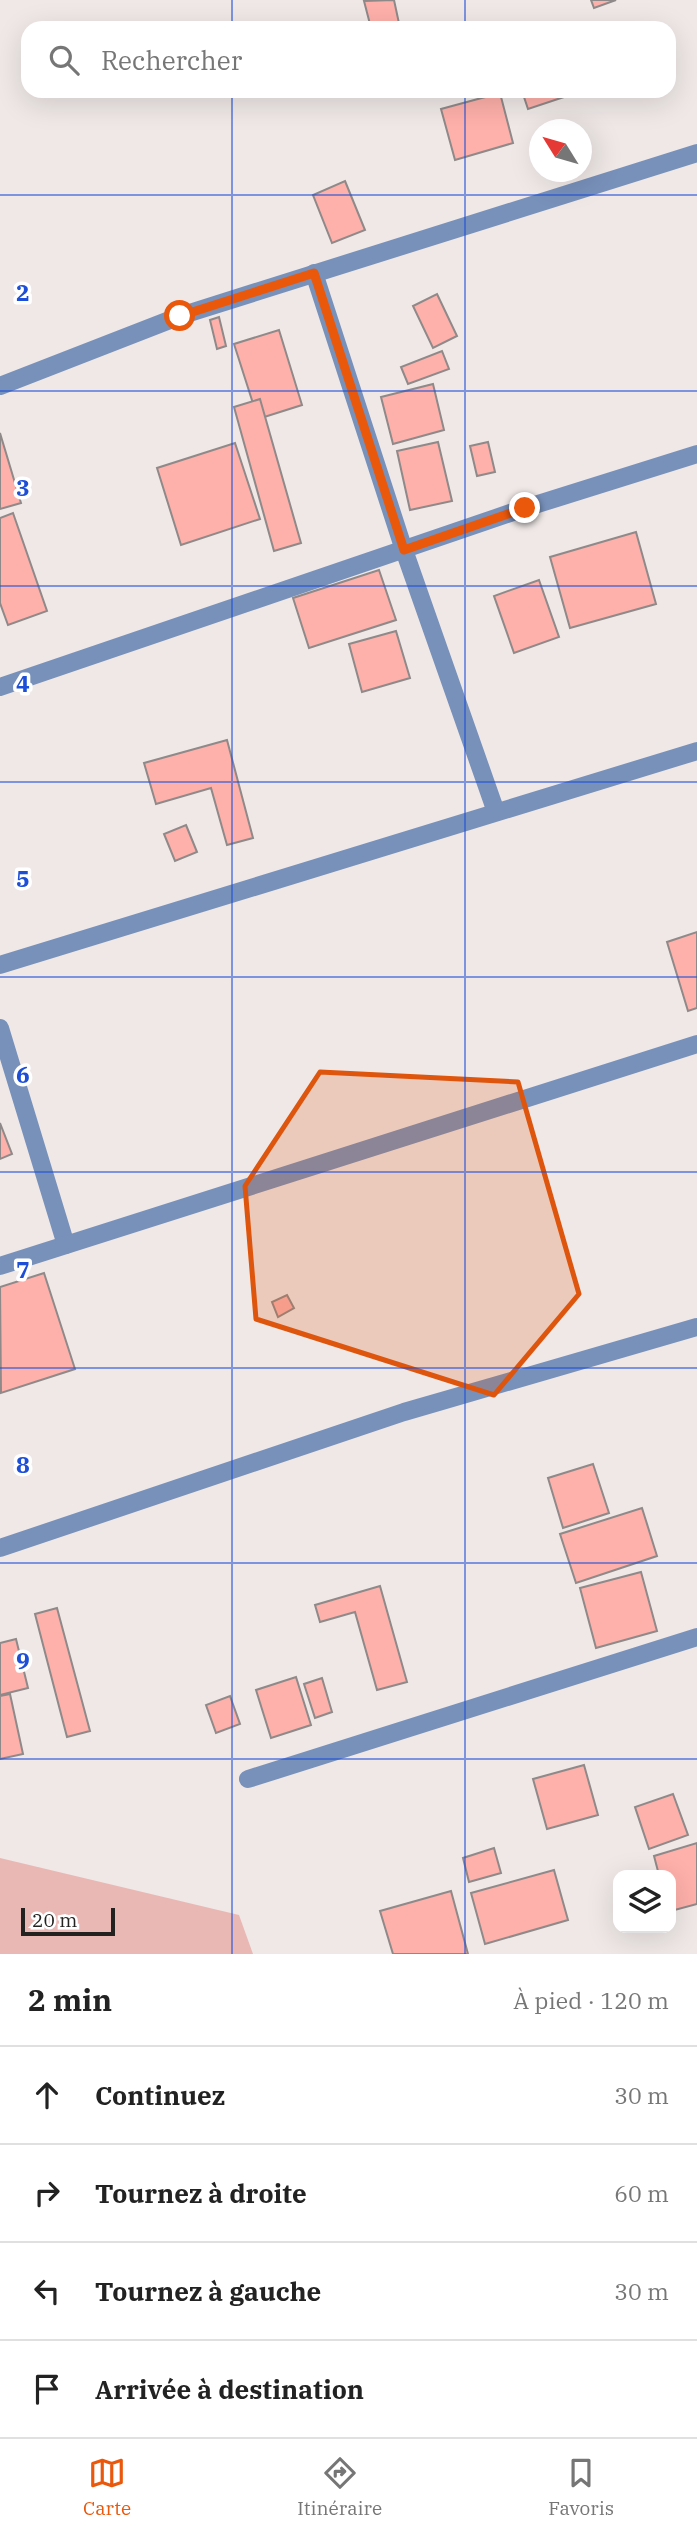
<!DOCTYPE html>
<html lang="fr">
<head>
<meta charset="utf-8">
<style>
	body { margin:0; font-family:"IBM Plex Serif",serif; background:#f6f6f6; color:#222 }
	.controls { position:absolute; right:21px; bottom:21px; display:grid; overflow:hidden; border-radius:14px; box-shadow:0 7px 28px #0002 }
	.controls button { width:63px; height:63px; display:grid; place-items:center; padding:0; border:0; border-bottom:2px solid #e0e0e0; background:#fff; color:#222; font:35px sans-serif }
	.compass { position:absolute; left:529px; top:119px; width:63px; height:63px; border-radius:50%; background:#fff; box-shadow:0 7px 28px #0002; rotate:307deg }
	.scale { position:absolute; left:21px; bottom:18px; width:94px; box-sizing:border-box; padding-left:7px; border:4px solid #242221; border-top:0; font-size:19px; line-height:24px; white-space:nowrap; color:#242221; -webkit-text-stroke:5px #fff; paint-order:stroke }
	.stop { position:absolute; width:21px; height:21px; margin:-16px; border:5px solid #ea580c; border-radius:50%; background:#fff }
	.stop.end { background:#ea580c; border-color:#fff; box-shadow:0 2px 7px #0008 }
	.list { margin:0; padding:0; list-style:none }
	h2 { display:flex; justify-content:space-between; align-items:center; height:91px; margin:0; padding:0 28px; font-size:30px }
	h2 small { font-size:23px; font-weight:400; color:#767676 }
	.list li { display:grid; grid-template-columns:46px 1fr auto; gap:21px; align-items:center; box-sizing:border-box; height:98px; padding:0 28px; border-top:2px solid #e0e0e0 }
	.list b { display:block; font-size:26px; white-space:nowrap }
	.list em { font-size:23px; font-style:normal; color:#767676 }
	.icon { flex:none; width:38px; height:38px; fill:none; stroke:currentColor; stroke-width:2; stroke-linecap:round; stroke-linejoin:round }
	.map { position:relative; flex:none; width:697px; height:1954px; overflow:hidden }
	.search { position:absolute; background:#fff; box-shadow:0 7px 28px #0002; left:21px; right:21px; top:21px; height:77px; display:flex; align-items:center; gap:18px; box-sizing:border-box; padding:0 24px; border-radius:21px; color:#767676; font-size:26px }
	.sheet { height:483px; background:#fff }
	nav { display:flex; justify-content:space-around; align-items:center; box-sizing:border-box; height:98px; border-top:2px solid #e0e0e0; background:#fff; font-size:19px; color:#767676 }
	nav a { display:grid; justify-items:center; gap:4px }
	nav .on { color:#ea580c }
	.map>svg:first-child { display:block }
	.green { fill:#e9b8b4 }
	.building { fill:#feb0aa; stroke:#908989; stroke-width:2 }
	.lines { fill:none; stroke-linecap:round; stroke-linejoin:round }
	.street { stroke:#7891ba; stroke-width:18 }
	.route { stroke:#ea580c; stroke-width:9 }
	.marked { fill:#de560d; fill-opacity:0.2; stroke:#de560d; stroke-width:5; stroke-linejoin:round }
	.grid { fill:none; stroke:#1d4ed8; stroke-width:2; stroke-opacity:0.55 }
	.grid-label { font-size:23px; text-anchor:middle; font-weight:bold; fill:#1d4ed8; stroke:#fff; stroke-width:7; stroke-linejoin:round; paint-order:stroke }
</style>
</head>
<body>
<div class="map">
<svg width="697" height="1954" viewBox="0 0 697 1954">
	<rect width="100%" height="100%" fill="#efe8e7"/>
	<polygon class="green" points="0,1858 239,1915 253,1954 0,1954"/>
	<g class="building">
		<polygon points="394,0 400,28 371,28 364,1"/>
		<polygon points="591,0 616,0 594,8"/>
		<polygon points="522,91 582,91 528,109"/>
		<polygon points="500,93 513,143 455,160 441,109"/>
		<polygon points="345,181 365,230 332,243 313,195"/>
		<polygon points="437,294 457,336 433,348 413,306"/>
		<polygon points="219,317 226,346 217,349 210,320"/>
		<polygon points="279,330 302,405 258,419 234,344"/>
		<polygon points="442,351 449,369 408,384 401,367"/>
		<polygon points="433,384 444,430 393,444 381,397"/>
		<polygon points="260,399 301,543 274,551 234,407"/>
		<polygon points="0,433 21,503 0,509"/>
		<polygon points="438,442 452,501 410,510 397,451"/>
		<polygon points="488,442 495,472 477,476 470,446"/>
		<polygon points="235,443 260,519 181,545 157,468"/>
		<polygon points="13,513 47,611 8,625 0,603 0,518"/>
		<polygon points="636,532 656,604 570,628 550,557"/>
		<polygon points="379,570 396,620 309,648 293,598"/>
		<polygon points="539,580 559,637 514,653 494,596"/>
		<polygon points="396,631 410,678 362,692 349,644"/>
		<polygon points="227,740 253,838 227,845 211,788 156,804 144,763"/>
		<polygon points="186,825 197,852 175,861 164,834"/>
		<polygon points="697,932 697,1008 688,1011 667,942"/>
		<polygon points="0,1123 12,1154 0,1159"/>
		<polygon points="44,1273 75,1369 1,1393 0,1287"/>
		<polygon points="287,1295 294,1308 278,1317 272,1302"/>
		<polygon points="593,1464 609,1513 563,1528 548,1478"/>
		<polygon points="642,1508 657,1556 576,1583 560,1534"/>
		<polygon points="641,1572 657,1631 596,1648 580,1588"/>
		<polygon points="380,1586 407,1682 377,1690 355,1612 320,1622 315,1605"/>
		<polygon points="57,1608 90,1731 67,1737 35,1614"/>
		<polygon points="16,1639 28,1688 0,1695 0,1643"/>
		<polygon points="296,1677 311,1725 271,1738 256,1690"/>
		<polygon points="322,1678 332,1712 315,1718 304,1684"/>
		<polygon points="10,1694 23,1754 0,1759 0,1696"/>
		<polygon points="230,1696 240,1724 216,1733 206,1705"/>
		<polygon points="584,1765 598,1815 547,1829 533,1779"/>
		<polygon points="673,1794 688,1835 649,1849 635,1807"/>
		<polygon points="697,1843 697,1904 671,1911 671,1875 659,1875 654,1856"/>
		<polygon points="494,1848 501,1873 469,1882 463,1858"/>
		<polygon points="554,1870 568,1920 485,1944 471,1893"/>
		<polygon points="451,1891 468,1954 393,1954 380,1911"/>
	</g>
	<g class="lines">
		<g class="street">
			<polyline points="314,273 404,550 496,812"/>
			<polyline points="0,386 180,316 697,153"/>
			<polyline points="0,687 525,508 697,454"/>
			<polyline points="0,965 697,751"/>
			<polyline points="0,1028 66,1245"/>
			<polyline points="0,1266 697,1044"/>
			<polyline points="0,1548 404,1412 697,1327"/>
			<polyline points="248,1779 697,1637"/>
		</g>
	</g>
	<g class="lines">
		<polyline class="route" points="180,316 314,273 404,550 525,508"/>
	</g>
	<path class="marked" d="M320,1072L518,1082L579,1294L494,1395L256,1319L245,1186Z"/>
	<path class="grid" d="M232,0V28M465,0V28M232,91V1954M465,91V1954M0,195H697M0,391H697M0,586H697M0,782H697M0,977H697M0,1172H697M0,1368H697M0,1563H697M0,1759H697"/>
	<g class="grid-label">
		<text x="23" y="301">2</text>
		<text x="23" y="496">3</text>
		<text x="23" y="692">4</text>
		<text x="23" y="887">5</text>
		<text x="23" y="1083">6</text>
		<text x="23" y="1278">7</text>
		<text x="23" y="1473">8</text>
		<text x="23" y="1669">9</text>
	</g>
</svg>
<div class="controls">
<button><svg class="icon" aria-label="layers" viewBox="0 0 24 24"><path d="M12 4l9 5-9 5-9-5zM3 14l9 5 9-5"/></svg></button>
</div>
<svg class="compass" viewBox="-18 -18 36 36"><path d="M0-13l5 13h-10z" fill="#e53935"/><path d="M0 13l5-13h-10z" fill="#767676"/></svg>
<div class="scale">20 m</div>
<div class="stop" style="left:180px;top:316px"></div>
<div class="stop end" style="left:525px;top:508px"></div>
<div class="search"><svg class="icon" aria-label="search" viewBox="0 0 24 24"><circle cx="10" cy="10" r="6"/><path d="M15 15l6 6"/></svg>Rechercher</div>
</div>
<section class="sheet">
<h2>2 min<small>À pied · 120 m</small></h2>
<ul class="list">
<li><svg class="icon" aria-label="ahead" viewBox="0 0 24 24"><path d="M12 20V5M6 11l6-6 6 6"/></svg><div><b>Continuez</b></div><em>30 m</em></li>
<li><svg class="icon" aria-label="right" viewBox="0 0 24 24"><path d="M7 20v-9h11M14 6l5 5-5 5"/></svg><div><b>Tournez à droite</b></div><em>60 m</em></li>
<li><svg class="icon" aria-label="left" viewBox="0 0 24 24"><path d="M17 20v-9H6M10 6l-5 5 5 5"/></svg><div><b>Tournez à gauche</b></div><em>30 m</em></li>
<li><svg class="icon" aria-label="arrive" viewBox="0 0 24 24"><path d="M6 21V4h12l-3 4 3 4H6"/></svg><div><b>Arrivée à destination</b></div></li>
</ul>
</section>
<nav>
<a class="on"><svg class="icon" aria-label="map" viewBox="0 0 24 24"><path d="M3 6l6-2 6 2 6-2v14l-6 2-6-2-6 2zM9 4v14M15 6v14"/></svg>Carte</a>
<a><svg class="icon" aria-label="directions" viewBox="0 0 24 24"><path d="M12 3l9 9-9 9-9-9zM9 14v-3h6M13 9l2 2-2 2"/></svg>Itinéraire</a>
<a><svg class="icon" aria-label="saved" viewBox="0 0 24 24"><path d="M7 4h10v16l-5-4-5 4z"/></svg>Favoris</a>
</nav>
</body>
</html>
